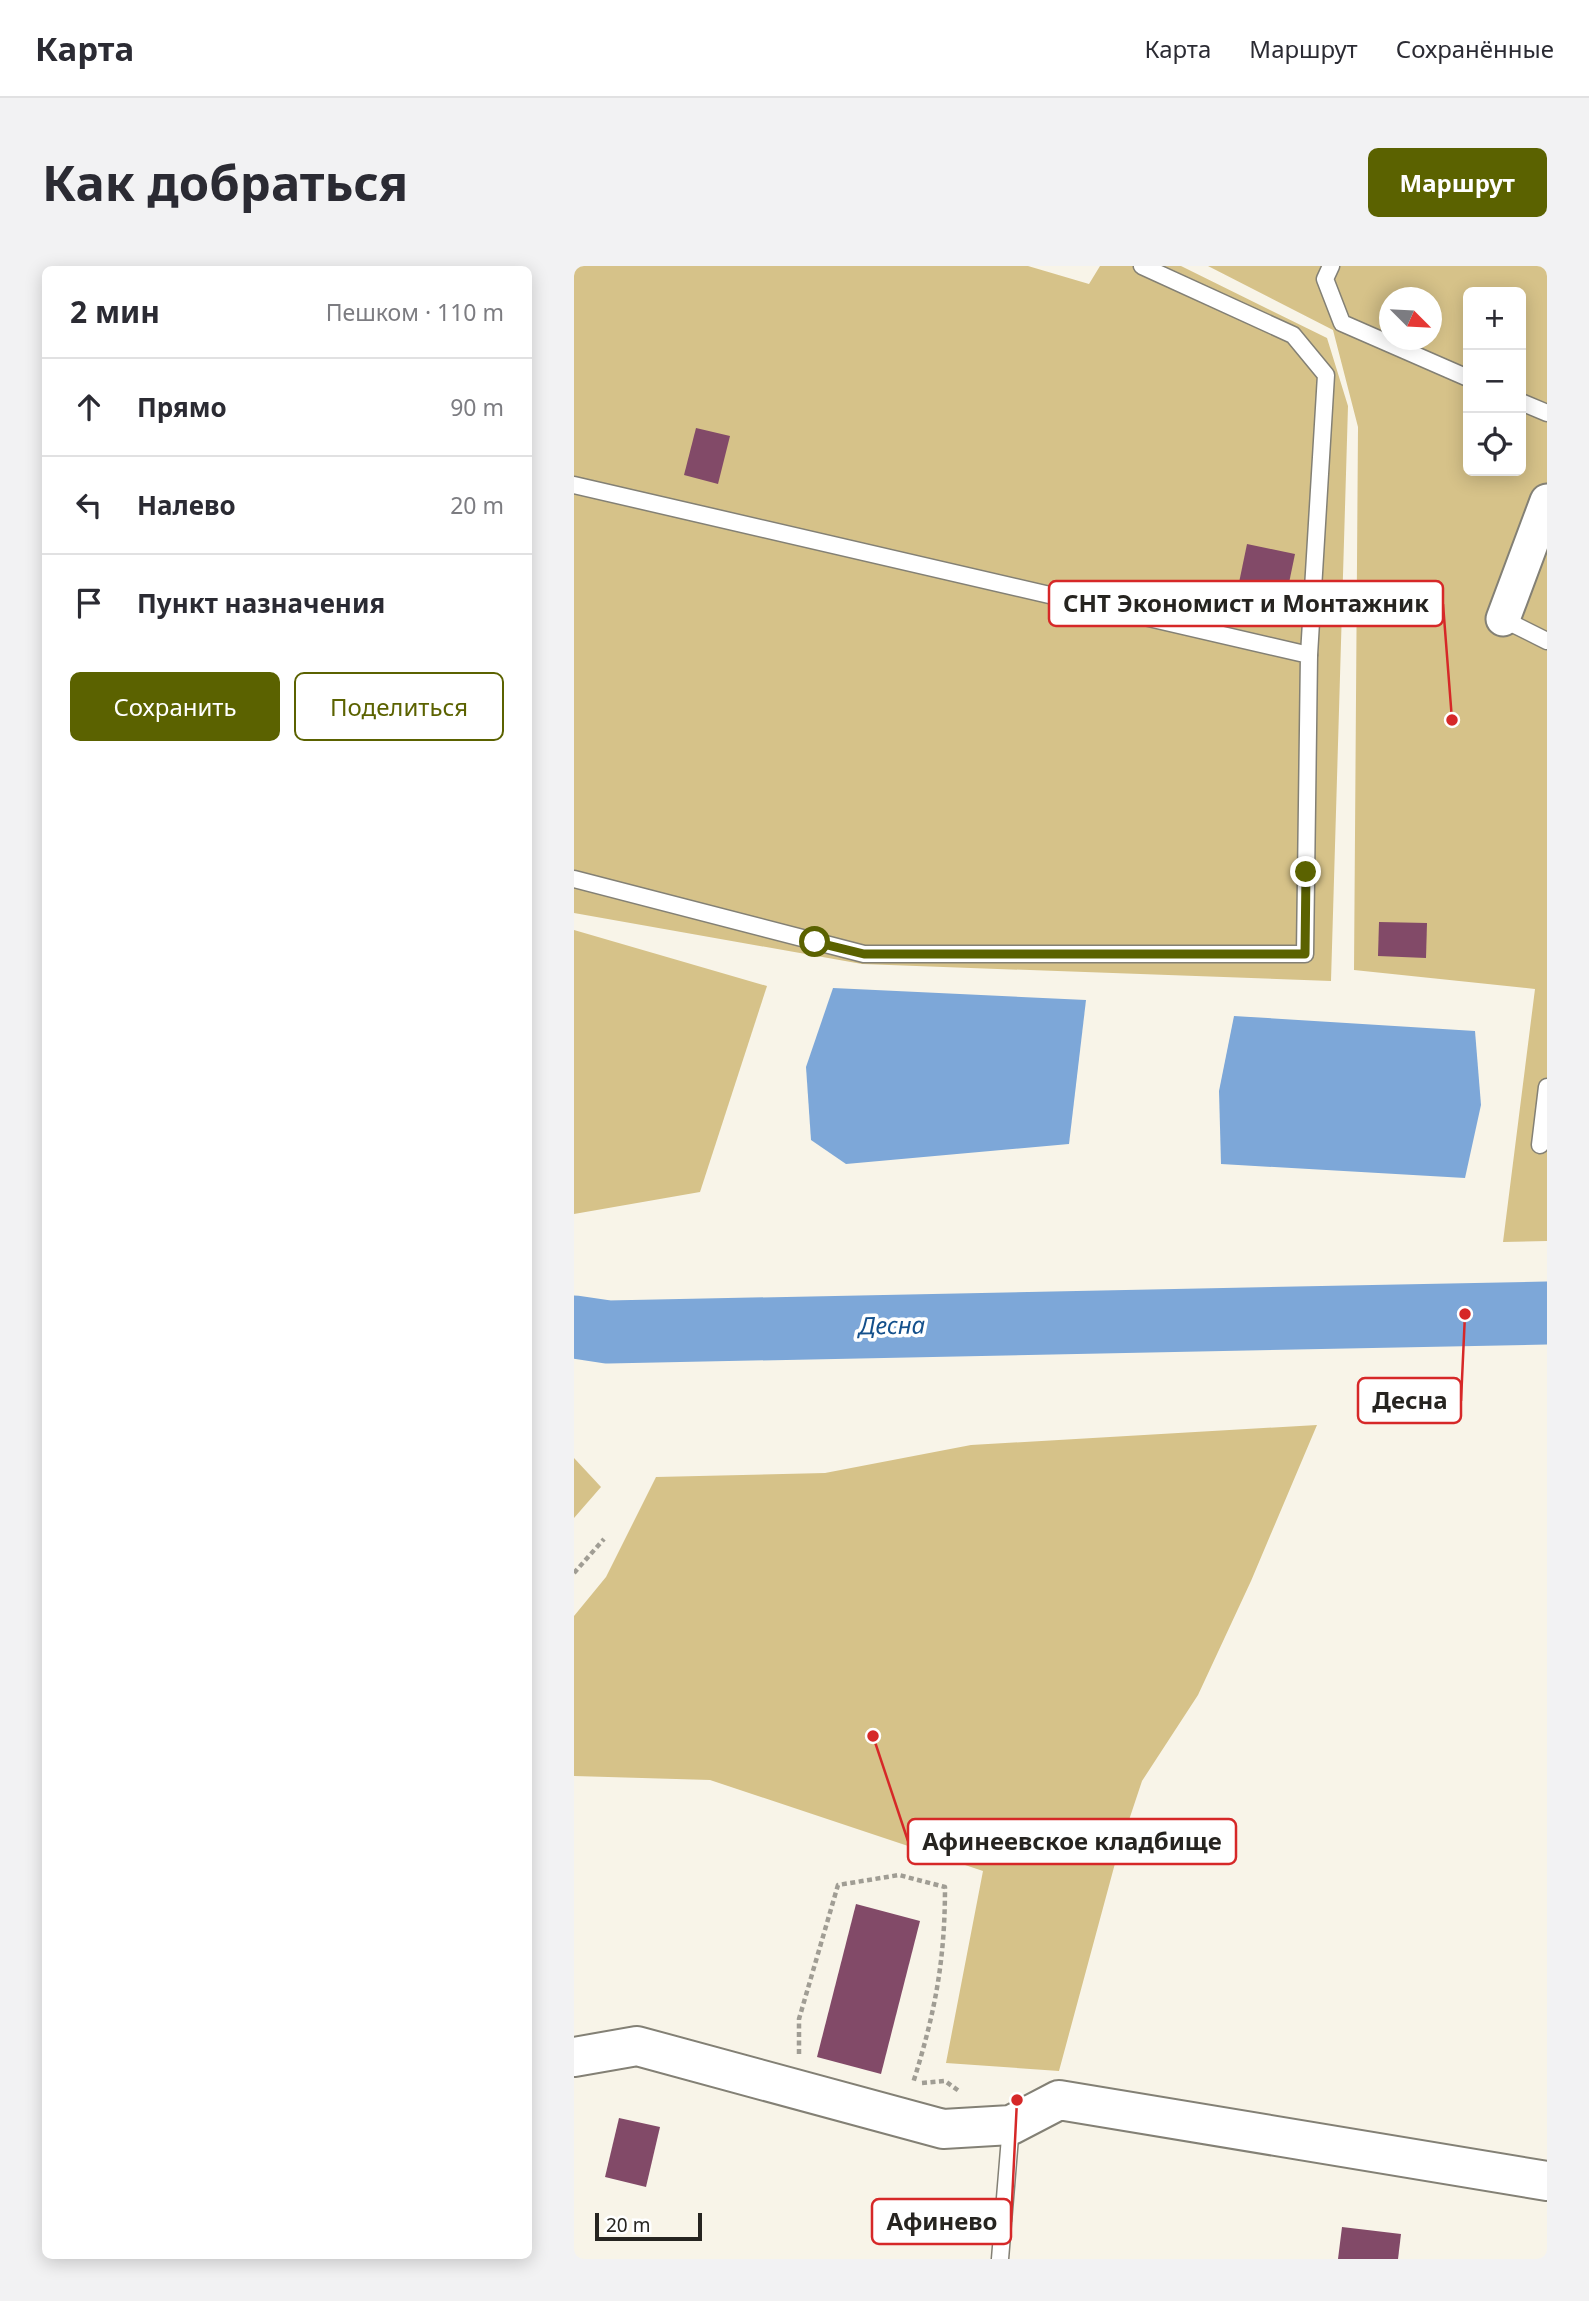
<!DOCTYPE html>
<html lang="ru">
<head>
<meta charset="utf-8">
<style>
	body { margin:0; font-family:"Noto Sans",sans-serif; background:#f2f2f3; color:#2b2b33 }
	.controls { position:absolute; right:21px; top:21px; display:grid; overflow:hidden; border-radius:10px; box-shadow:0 4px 18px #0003 }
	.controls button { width:63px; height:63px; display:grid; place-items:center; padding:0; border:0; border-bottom:2px solid #e1e1e2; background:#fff; color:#2b2b33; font:35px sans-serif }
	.compass { position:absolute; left:805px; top:21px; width:63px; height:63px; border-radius:50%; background:#fff; box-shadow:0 4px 18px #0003; rotate:114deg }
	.scale { position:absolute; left:21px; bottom:18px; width:107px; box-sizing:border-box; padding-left:7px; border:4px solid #262420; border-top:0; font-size:19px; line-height:24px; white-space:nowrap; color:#262420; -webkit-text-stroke:5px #fff; paint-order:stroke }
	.stop { position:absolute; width:21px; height:21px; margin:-16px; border:5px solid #5b6200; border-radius:50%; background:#fff }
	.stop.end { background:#5b6200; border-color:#fff; box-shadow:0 2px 7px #0008 }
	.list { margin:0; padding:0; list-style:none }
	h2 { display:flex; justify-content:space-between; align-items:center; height:91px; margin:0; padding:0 28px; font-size:30px }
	h2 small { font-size:23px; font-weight:400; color:#7c7c81 }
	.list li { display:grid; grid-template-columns:46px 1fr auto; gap:21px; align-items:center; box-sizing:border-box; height:98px; padding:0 28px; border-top:2px solid #e1e1e2 }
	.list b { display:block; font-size:26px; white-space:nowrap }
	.list em { font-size:23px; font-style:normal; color:#7c7c81 }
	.actions { display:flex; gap:14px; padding:21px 28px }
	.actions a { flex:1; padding:16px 0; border:2px solid #5b6200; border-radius:10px; text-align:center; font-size:24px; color:#5b6200 }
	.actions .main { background:#5b6200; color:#fff }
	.icon { flex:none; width:38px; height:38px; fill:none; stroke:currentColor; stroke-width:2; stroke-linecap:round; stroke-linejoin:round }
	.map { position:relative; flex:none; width:973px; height:1993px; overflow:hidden; border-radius:10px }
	header { display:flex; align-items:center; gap:42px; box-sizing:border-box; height:98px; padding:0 35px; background:#fff; border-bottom:2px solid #e1e1e2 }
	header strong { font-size:33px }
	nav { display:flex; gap:38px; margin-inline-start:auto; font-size:24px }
	.intro { display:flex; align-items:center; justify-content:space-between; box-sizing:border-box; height:168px; padding:0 42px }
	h1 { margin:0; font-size:49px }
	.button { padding:18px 32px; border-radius:10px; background:#5b6200; color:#fff; font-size:24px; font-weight:700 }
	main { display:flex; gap:42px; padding:0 42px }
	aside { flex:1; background:#fff; border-radius:10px; box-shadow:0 4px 18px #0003 }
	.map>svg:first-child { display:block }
	.green { fill:#d6c289; fill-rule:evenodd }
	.water { fill:#7da7d8 }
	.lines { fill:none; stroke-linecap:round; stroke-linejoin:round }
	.river { stroke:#7da7d8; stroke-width:63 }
	.building { fill:#824a68 }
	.service-casing { stroke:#838075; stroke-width:19 }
	.minor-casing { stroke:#838075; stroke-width:37 }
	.tertiary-casing { stroke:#838075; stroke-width:42 }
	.path { stroke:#a09d94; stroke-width:4.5; stroke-dasharray:5 3.5; stroke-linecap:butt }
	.service { stroke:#fff; stroke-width:16 }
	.minor { stroke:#fff; stroke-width:33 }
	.tertiary { stroke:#fff; stroke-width:38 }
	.route { stroke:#5b6200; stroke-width:9 }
	.labels { text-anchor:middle; stroke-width:7; stroke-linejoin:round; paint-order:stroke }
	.water-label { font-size:24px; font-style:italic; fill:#14508c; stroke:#fff }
	.leader { fill:none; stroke:#d62828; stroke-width:2.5 }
	.callout-dot { fill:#d62828; stroke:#fff; stroke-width:2.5 }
	.callout { fill:#fff; stroke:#d62828; stroke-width:2.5 }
	.callout-label { font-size:24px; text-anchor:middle; font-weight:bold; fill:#262420 }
</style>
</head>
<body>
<header>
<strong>Карта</strong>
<nav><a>Карта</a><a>Маршрут</a><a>Сохранённые</a></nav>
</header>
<div class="intro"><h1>Как добраться</h1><a class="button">Маршрут</a></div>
<main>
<aside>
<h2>2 мин<small>Пешком · 110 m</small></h2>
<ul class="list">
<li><svg class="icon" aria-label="ahead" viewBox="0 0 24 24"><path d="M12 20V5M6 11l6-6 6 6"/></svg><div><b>Прямо</b></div><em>90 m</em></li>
<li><svg class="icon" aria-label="left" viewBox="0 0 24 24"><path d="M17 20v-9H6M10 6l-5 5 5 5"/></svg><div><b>Налево</b></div><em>20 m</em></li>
<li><svg class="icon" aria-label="arrive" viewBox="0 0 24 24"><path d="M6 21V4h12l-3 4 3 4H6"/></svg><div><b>Пункт назначения</b></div></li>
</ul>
<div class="actions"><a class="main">Сохранить</a><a>Поделиться</a></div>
</aside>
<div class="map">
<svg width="973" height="1993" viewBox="0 0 973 1993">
	<rect width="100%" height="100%" fill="#f8f4e8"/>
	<g class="green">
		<polygon points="0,0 454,0 515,18 526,0 607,0 753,72 774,140 757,715 288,698 0,647"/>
		<path d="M634,0H973V975L929,976L961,723L780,704L784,161L759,64ZM894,26H947V205H894ZM816,32H858V74H816Z"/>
		<polygon points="0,664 193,720 126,926 0,948"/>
		<polygon points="743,1159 677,1315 624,1429 568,1515 543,1590 485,1805 372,1797 409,1605 136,1514 0,1510 0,1350 32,1311 82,1211 251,1207 397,1179"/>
		<polygon points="0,1192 27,1221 0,1252"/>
	</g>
	<g class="water">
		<polygon points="259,722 512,734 495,878 272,898 237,874 232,801"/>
		<polygon points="660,750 901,765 907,839 891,912 647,898 645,825"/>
	</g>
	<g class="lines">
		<polyline class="river" points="0,1061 34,1066 973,1047"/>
	</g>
	<g class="building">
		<polygon points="122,162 156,170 144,218 110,209"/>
		<polygon points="673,278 721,288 709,346 661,336"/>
		<polygon points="805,656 853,657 852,692 804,690"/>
		<polygon points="282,1638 346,1655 307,1808 243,1791"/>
		<polygon points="45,1852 86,1861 72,1921 31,1911"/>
		<polygon points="768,1961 827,1968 824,1993 764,1993"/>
	</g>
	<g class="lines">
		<defs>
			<g id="service">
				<polyline points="568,0 719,69 752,109 735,389"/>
				<polyline points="757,0 751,13 768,57 894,112"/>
				<polyline points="947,136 973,147"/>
				<polyline points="0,219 735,389 731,688 290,688 0,613"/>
				<polyline points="929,353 973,375"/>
				<polyline points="966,879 973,821"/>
				<polyline points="426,1993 437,1859"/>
			</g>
			<polyline id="minor" points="929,353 973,235"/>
			<polyline id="tertiary" points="0,1791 63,1780 369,1863 437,1859 485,1834 973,1915"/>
		</defs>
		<use href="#service" class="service-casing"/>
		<use href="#minor" class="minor-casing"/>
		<use href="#tertiary" class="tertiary-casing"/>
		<g class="path">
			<polyline points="0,1307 30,1273"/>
			<path d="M225,1788V1753L264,1619L325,1609L371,1621C371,1695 361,1747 339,1817"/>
			<polyline points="348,1817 371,1815 385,1825"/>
		</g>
		<use href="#service" class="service"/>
		<use href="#minor" class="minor"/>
		<use href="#tertiary" class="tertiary"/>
	</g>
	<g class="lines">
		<polyline class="route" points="241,676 290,688 731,688 732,606"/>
	</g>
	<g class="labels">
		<g class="water-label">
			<text transform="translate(318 1060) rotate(-1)" y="8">Десна</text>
		</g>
	</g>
	<path class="leader" d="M878 454L869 338M891 1048L887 1135M299 1470L334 1575M443 1834L437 1956"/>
	<g class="callout-dot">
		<circle cx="878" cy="454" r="7"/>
		<circle cx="891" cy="1048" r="7"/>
		<circle cx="299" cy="1470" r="7"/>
		<circle cx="443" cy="1834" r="7"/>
	</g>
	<g class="callout">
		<rect x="475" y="315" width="394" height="45" rx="7"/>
		<rect x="784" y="1112" width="103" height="45" rx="7"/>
		<rect x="334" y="1553" width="328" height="45" rx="7"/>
		<rect x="298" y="1933" width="139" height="45" rx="7"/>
	</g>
	<g class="callout-label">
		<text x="672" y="346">СНТ Экономист и Монтажник</text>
		<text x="836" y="1143">Десна</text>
		<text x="498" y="1584">Афинеевское кладбище</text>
		<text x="368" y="1964">Афинево</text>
	</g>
</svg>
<div class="controls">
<button>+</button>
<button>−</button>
<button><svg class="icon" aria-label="locate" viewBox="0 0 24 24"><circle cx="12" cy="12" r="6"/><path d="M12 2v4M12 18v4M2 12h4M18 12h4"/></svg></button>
</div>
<svg class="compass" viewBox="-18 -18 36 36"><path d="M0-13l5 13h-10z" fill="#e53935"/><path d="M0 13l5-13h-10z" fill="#7c7c81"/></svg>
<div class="scale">20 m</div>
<div class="stop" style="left:241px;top:676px"></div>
<div class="stop end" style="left:732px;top:606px"></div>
</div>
</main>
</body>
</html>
